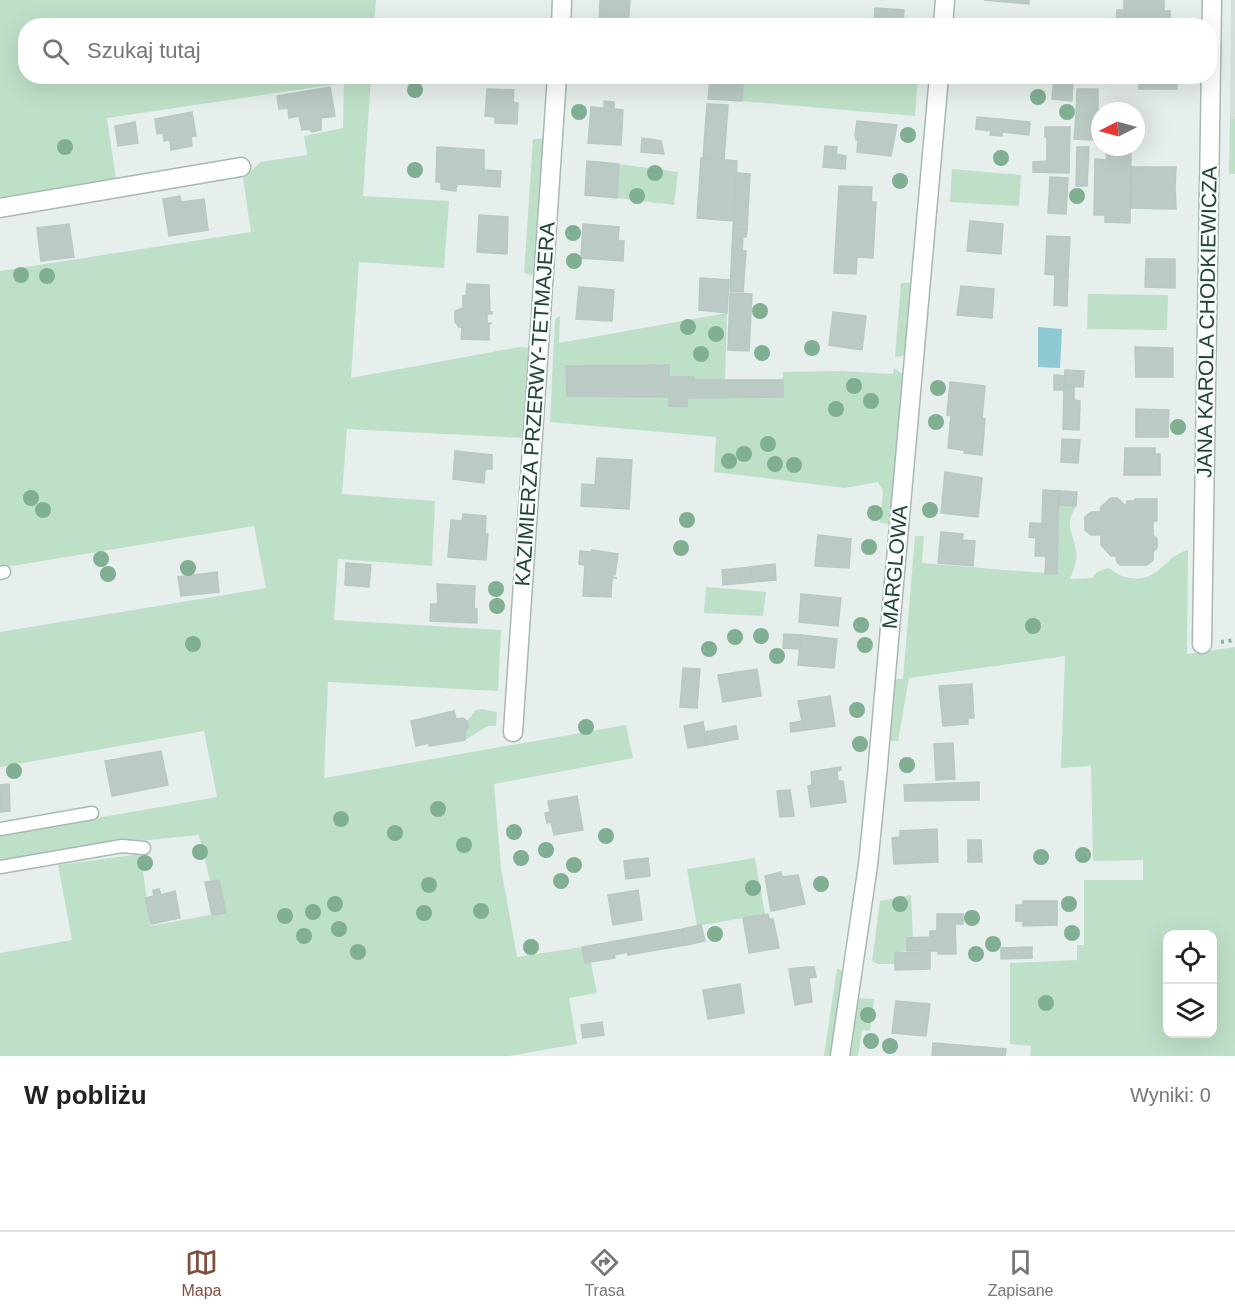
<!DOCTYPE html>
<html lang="pl">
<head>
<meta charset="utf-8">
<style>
	body { margin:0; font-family:Arial,sans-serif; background:#f6f6f6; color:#222 }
	.controls { position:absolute; right:18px; bottom:18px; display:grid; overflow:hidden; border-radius:12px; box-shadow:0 6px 24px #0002 }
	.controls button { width:54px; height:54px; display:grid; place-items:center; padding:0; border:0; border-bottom:2px solid #e0e0e0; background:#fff; color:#222; font:30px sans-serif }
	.compass { position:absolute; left:1091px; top:102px; width:54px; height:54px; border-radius:50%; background:#fff; box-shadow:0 6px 24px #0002; rotate:264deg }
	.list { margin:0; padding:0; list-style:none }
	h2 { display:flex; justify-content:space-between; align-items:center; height:78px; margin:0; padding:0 24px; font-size:26px }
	h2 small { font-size:20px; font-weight:400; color:#767676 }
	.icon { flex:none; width:33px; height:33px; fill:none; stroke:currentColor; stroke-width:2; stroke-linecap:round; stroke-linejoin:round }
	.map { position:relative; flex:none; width:1235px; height:1056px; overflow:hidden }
	.search { position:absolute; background:#fff; box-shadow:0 6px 24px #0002; left:18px; right:18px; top:18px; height:66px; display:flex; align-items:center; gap:15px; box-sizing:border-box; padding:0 21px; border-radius:24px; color:#767676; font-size:22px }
	.sheet { height:174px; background:#fff }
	nav { display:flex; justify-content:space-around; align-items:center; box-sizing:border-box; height:84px; border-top:2px solid #e0e0e0; background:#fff; font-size:16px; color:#767676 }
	nav a { display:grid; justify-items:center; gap:3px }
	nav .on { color:#804e3d }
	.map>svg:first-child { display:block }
	.built { fill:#d4dfda }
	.green { fill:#bfe0c8; fill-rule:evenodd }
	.water { fill:#8ec9d4 }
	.building { fill:#bbcac4; stroke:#b8c9c2; stroke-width:1.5 }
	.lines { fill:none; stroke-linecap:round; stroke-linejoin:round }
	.service-casing { stroke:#a8b8b2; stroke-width:15 }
	.minor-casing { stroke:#a8b8b2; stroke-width:21 }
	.path { stroke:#86b3a5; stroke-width:4; stroke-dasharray:3 4.5; stroke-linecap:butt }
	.service { stroke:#fff; stroke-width:12 }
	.minor { stroke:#fff; stroke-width:18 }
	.tree { fill:#80af93 }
	.labels { text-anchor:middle; stroke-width:4.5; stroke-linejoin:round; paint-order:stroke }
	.street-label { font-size:21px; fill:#24423a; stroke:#f7fbf9 }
</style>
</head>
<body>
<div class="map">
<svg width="1235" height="1056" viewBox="0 0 1235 1056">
	<rect width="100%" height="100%" fill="#e6efeb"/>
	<polygon class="built" points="1231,0 1235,0 1235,119 1230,119"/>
	<g class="green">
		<polygon points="0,0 376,0 374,25 26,26 26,76 371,77 363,196 449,201 444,268 359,262 351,378 520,347 530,348 524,438 347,429 342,494 435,501 432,566 338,559 334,620 501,630 498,691 328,682 324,778 626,725 633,758 494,784 501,868 517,957 582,947 585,963 591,962 597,993 569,998 577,1044 509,1056 0,1056 0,953 72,940 58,865 141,854 150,926 225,912 219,880 210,881 199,835 129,842 0,864 0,835 217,797 204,731 0,767 0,632 266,588 254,526 0,568 0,271 251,232 243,178 261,162 307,155 304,136 343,128 344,83 107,118 116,179 0,197"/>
		<polygon points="744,77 918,77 915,116 742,101"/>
		<polygon points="1230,119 1235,119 1235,174 1229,174"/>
		<polygon points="533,139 545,139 536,276 524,273"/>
		<polygon points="619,164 678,172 674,205 617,198"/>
		<polygon points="952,169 1021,175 1019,206 950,202"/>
		<polygon points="901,283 912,283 905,350 903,356 895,357"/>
		<polygon points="1088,294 1168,295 1167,330 1087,329"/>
		<polygon points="727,313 725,380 694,380 693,377 669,377 669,366 566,367 567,396 669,397 669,406 687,407 687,398 782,397 783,372 841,371 893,374 894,368 904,375 890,524 880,523 883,491 878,482 845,488 714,472 716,437 550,422 555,319 560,316 559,343"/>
		<path d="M1059,505L1076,506C1064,528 1073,531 1076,551C1078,560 1073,571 1070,579L1092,578L1097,572L1108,568C1114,571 1118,575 1125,577C1161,585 1161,557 1188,550L1187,654L1235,647V1056H1030L1031,1046L1010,1044V963L1077,960V945H1084V880H1143V860L1093,861L1091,766L1061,768L1065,656L909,678L898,741H890L894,679H903L915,536H924L922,563L1056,574ZM1168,934H1212V1034H1168Z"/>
		<polygon points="706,587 766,592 763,616 704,613"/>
		<polygon points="482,709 497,712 496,726 488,726 465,740 465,732 468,727 467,721 476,710"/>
		<polygon points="755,858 765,914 697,926 687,869"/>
		<polygon points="911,895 913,937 907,938 907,951 895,953 895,964 878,964 872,961 880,901"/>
		<polygon points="837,968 845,973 832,1056 824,1056"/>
		<polygon points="858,998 874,999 870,1031 862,1030 858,1056 849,1056"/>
	</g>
	<polygon class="water" points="1038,327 1062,329 1060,368 1038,367"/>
	<g class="building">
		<polygon points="600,0 630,0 628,26 599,26"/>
		<polygon points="984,0 1029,0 1029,4"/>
		<polygon points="1124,0 1164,0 1164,11 1170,11 1170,26 1116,26 1117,10 1124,10"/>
		<polygon points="875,8 904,10 903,26 874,26"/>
		<polygon points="500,21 523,22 523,26 500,26"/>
		<polygon points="1019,21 1043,23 1043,26 1019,26"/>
		<polygon points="429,76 469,76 468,83 429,81"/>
		<polygon points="1054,76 1073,78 1072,101 1052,99"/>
		<rect x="1139" y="76" width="38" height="13"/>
		<polygon points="710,82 743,84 742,101 708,99"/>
		<polygon points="330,87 335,116 321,118 321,130 312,132 309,129 302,130 299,116 289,118 288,108 279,109 277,96"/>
		<polygon points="487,89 514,90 513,102 518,103 517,124 495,123 495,117 485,116"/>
		<polygon points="1077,89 1098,89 1098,117 1076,115"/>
		<polygon points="604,101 614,102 614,109 623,110 621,145 588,143 591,107 604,108"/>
		<polygon points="707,104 728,105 724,160 703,158"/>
		<polygon points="192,112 196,136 191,137 192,146 171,150 170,140 164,141 163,133 157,134 155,119"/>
		<polygon points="1076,115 1098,117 1096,140 1074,139"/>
		<polygon points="977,117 1030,122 1029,135 1002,132 1002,136 990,135 991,131 976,129"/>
		<polygon points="857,121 897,125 891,156 857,152 858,140 856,140 855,135"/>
		<polygon points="135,122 138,143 118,146 115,126"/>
		<polygon points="1045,127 1070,127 1069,173 1033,172 1033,162 1047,161 1047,137 1045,137"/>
		<polygon points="642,138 661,141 664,154 641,152"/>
		<polygon points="825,146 837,147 836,154 846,156 845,169 823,167"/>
		<polygon points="437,147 484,150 484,170 501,171 500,187 457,184 456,191 441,189 441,182 436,182"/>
		<polygon points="1077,147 1089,147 1087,186 1076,186"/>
		<polygon points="1106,152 1131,153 1130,223 1105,222 1105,215 1094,215 1095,159 1107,160"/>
		<polygon points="701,158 737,161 734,221 697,218"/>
		<polygon points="587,161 619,164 617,198 585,195"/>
		<polygon points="1131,167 1176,167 1175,187 1131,187"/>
		<polygon points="736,173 750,174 747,230 733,229"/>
		<polygon points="1050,177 1068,178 1066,214 1048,213"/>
		<polygon points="839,186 872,187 871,202 876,202 873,258 857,257 856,274 834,273"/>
		<polygon points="1131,187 1175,187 1176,209 1131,208"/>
		<polygon points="180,196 181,202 204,199 208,230 169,236 163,199"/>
		<polygon points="479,215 508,217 507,254 477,252"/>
		<polygon points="970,221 1003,224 1001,254 967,251"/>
		<polygon points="69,224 74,257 41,261 37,228"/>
		<polygon points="583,224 619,227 618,241 624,241 623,261 581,258"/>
		<polygon points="733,229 747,230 746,237 743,237 742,251 746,251 743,292 730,291"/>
		<polygon points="1047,236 1070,237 1068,276 1045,274"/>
		<polygon points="1146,259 1175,259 1175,288 1145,287"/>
		<polygon points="1055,275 1068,276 1067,306 1054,305"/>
		<polygon points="700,278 729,280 727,313 699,310"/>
		<polygon points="467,284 489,285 490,312 492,312 492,314 487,314 487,323 491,323 489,325 489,340 461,339 462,327 459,327 455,322 455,311 463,308 463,296 466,296"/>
		<polygon points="961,286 994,289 992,318 957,315"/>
		<polygon points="579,287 614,290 612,321 576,319"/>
		<polygon points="730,293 752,294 749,351 728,350"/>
		<polygon points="833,312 866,316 862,350 829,345"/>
		<polygon points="1135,347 1173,348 1173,377 1136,377"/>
		<polygon points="669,365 669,377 694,377 694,380 783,380 783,397 687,398 687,407 669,406 669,397 567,396 566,366"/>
		<polygon points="1065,370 1084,371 1083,387 1064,386"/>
		<polygon points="1054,375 1065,376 1064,390 1054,390"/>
		<polygon points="950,382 985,386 982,418 985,419 982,455 964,453 964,450 948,448 951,416 947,415"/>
		<polygon points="1064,386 1074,387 1074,400 1080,401 1079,430 1063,429"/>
		<polygon points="1136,409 1169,410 1168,437 1136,437"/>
		<polygon points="1062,439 1080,440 1078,463 1061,462"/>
		<polygon points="1125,448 1155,448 1155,454 1160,454 1160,475 1124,475"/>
		<polygon points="455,451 492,455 492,469 485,469 484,483 453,479"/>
		<polygon points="597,458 632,460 629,509 581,506 582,484 595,485"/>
		<polygon points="945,472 982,478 978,517 941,513"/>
		<polygon points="1043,490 1059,491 1058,524 1042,523"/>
		<polygon points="1059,491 1077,492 1076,506 1059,505"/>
		<polygon points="1111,498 1117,498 1126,506 1127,501 1135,501 1135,499 1157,499 1157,521 1153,521 1153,535 1157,539 1157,548 1153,552 1153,560 1147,565 1120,565 1117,562 1116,556 1111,556 1101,545 1101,535 1091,535 1085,530 1085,517 1091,512 1100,512 1101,507"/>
		<polygon points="463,514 486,516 485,534 488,534 486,560 448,557 451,520 462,521"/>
		<polygon points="1030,523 1058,524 1057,574 1045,574 1046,556 1035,556 1036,538 1029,537"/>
		<polygon points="941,532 963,534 962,540 975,541 973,566 938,563"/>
		<polygon points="818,535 851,539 849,568 815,566"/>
		<polygon points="592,550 618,554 615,575 612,574 612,577 617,578 612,578 611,597 583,596 585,565 579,564 580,551 591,552"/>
		<polygon points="346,563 371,565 369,587 345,585"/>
		<polygon points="775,564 776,580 752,582 750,567"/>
		<polygon points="750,567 752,582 723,585 722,570"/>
		<polygon points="217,572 219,592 181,596 178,577"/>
		<polygon points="437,584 475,586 474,608 477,609 477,623 430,621 431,604 438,604"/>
		<polygon points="801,594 841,598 838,626 799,622"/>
		<polygon points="784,634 801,635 800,649 783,648"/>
		<polygon points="801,635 837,639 834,668 798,665"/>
		<polygon points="683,668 700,669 697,708 680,707"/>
		<polygon points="757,669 761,696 723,702 718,675"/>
		<polygon points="972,684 974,718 968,718 968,724 943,726 939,686"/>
		<polygon points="830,696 835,726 791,732 790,723 802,721 798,701"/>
		<polygon points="454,711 456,719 463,718 467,721 468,727 465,732 465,740 429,746 429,743 416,746 411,721"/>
		<polygon points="703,722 707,745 688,748 684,726"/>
		<polygon points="736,726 738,739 707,745 704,732"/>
		<polygon points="953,743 955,779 936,780 934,744"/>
		<polygon points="161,751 168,785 112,796 105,761"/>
		<polygon points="841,767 841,770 837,771 838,781 843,781 846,802 811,807 808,786 812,785 811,772"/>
		<polygon points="979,782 979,800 905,801 904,785"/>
		<polygon points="9,784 10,811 0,812 0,785"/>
		<polygon points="790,790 794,816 780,817 777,791"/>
		<polygon points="577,796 583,830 554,835 551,822 547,823 545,813 550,812 548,801"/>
		<polygon points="937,829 938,862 894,864 892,838 900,837 900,831"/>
		<polygon points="968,840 981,840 982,862 968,862"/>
		<polygon points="648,858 650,876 626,879 624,861"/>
		<polygon points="781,872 782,877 798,875 805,904 771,911 765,876"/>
		<polygon points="219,880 226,913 212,915 205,882"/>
		<polygon points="159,889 161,895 175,891 180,918 151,924 145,898 154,896 153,890"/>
		<polygon points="638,890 642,920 613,925 608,895"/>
		<polygon points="1023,901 1057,901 1057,925 1023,926 1023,921 1016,921 1016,905 1023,905"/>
		<polygon points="768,914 769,919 773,919 779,948 749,953 743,918"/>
		<polygon points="937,914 963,914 963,924 955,924 956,954 938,954 938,951 907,951 907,938 930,937 930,931 937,931"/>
		<polygon points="701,925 705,941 686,945 682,929"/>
		<polygon points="682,929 686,945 628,955 627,952 614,955 615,958 585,963 582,947"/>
		<polygon points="1032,947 1032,958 1001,959 1001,948"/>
		<polygon points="930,952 930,969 895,970 895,953"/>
		<polygon points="807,967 814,967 816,977 809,978 812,1002 795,1005 789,969"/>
		<polygon points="740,984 744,1013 708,1019 703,990"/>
		<polygon points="896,1001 930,1004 926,1036 892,1033"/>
		<polygon points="602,1022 604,1035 583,1038 581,1025"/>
		<polygon points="933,1043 1006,1049 1005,1056 932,1056"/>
	</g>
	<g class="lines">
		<defs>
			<g id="service">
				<polyline points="0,573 4,572"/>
				<polyline points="0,829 92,813"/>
				<polyline points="0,867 122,846 144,848"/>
			</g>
			<g id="minor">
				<polyline points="561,26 562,0"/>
				<polyline points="943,26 945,0"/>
				<polyline points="0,208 241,167"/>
				<polyline points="1202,644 1212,0"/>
				<polyline points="513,732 557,76"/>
				<polyline points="840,1056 868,865 877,775 939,76"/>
			</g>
		</defs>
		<use href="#service" class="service-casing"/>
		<use href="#minor" class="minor-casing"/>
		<polyline class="path" points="1221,642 1235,640"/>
		<use href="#service" class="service"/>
		<use href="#minor" class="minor"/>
	</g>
	<g class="tree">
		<circle cx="415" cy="90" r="8"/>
		<circle cx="1038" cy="97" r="8"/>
		<circle cx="579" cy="112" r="8"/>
		<circle cx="1067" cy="112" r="8"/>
		<circle cx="908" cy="135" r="8"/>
		<circle cx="65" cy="147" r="8"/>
		<circle cx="1001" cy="158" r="8"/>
		<circle cx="415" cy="170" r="8"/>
		<circle cx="655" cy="173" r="8"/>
		<circle cx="900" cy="181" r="8"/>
		<circle cx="637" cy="196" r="8"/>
		<circle cx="1077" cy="196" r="8"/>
		<circle cx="573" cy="233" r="8"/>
		<circle cx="574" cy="261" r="8"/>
		<circle cx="21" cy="275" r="8"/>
		<circle cx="47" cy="276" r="8"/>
		<circle cx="760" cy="311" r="8"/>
		<circle cx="688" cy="327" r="8"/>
		<circle cx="716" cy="334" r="8"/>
		<circle cx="812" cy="348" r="8"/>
		<circle cx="762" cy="353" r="8"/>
		<circle cx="701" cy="354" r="8"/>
		<circle cx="854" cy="386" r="8"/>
		<circle cx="938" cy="388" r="8"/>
		<circle cx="871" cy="401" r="8"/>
		<circle cx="836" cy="409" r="8"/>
		<circle cx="936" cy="422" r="8"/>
		<circle cx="1178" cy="427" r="8"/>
		<circle cx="768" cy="444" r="8"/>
		<circle cx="744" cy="454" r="8"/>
		<circle cx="729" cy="461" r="8"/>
		<circle cx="775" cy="464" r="8"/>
		<circle cx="794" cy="465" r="8"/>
		<circle cx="31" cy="498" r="8"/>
		<circle cx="43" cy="510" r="8"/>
		<circle cx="930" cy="510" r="8"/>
		<circle cx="875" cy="513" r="8"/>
		<circle cx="687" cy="520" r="8"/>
		<circle cx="869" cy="547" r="8"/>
		<circle cx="681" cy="548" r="8"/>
		<circle cx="101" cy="559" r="8"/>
		<circle cx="188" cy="568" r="8"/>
		<circle cx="108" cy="574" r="8"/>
		<circle cx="496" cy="589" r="8"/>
		<circle cx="497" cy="606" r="8"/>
		<circle cx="861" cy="625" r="8"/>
		<circle cx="1033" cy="626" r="8"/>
		<circle cx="761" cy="636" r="8"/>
		<circle cx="735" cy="637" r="8"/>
		<circle cx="193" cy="644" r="8"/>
		<circle cx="865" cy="645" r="8"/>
		<circle cx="709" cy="649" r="8"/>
		<circle cx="777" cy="656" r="8"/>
		<circle cx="857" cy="710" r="8"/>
		<circle cx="586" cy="727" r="8"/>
		<circle cx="860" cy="744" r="8"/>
		<circle cx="907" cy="765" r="8"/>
		<circle cx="14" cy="771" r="8"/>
		<circle cx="438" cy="809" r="8"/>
		<circle cx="341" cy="819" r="8"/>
		<circle cx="514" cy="832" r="8"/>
		<circle cx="395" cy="833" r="8"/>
		<circle cx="606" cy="836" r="8"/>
		<circle cx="464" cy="845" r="8"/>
		<circle cx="546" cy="850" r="8"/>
		<circle cx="200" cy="852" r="8"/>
		<circle cx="1083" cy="855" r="8"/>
		<circle cx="1041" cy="857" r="8"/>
		<circle cx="521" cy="858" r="8"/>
		<circle cx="145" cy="863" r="8"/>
		<circle cx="574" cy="865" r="8"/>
		<circle cx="561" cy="881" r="8"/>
		<circle cx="821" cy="884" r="8"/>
		<circle cx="429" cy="885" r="8"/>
		<circle cx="753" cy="888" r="8"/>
		<circle cx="335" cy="904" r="8"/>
		<circle cx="900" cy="904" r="8"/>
		<circle cx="1069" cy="904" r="8"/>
		<circle cx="481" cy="911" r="8"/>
		<circle cx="313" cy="912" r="8"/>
		<circle cx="424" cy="913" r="8"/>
		<circle cx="285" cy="916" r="8"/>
		<circle cx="972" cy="918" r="8"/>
		<circle cx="339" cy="929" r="8"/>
		<circle cx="1072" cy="933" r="8"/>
		<circle cx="715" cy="934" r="8"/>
		<circle cx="304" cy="936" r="8"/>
		<circle cx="993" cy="944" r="8"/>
		<circle cx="531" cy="947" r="8"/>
		<circle cx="358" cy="952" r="8"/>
		<circle cx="976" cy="954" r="8"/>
		<circle cx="1046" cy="1003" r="8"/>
		<circle cx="868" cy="1015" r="8"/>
		<circle cx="871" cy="1041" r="8"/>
		<circle cx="890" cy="1046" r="8"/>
	</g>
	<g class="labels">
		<g class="street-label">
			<text transform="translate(1207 322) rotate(-89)" y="7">JANA KAROLA CHODKIEWICZA</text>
			<text transform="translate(535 404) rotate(-86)" y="7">KAZIMIERZA PRZERWY-TETMAJERA</text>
			<text transform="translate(895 567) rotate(-85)" y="7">MARGLOWA</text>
		</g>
	</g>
</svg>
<div class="controls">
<button><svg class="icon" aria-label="locate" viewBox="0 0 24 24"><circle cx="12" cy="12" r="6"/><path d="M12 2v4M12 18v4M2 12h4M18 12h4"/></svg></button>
<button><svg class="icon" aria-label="layers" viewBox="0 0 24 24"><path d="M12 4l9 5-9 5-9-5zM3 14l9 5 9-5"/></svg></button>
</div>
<svg class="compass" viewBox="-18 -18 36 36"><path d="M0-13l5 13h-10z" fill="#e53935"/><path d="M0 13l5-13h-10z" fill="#767676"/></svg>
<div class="search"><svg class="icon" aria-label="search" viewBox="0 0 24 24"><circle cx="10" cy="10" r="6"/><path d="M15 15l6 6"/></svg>Szukaj tutaj</div>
</div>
<section class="sheet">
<h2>W pobliżu<small>Wyniki: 0</small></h2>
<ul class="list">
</ul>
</section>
<nav>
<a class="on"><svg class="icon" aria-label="map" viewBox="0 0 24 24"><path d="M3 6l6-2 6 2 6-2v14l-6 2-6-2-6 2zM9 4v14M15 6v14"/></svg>Mapa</a>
<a><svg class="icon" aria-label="directions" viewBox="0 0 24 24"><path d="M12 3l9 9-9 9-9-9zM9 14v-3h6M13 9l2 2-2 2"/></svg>Trasa</a>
<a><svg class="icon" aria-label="saved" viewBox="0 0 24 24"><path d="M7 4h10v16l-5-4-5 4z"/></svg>Zapisane</a>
</nav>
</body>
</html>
